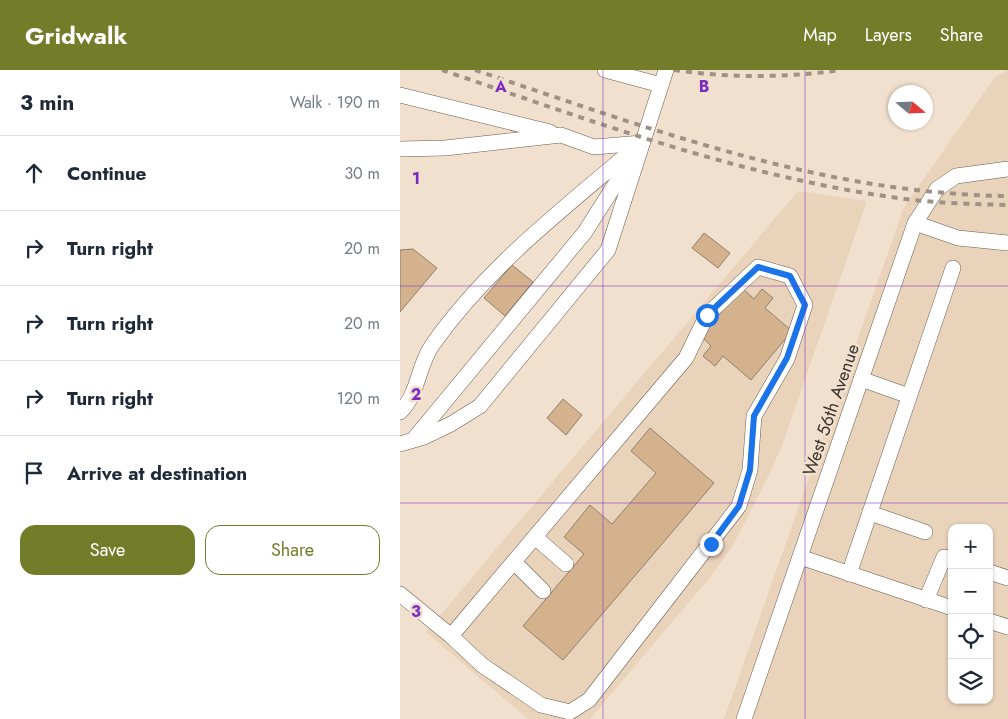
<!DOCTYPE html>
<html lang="en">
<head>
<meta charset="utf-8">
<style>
	body { margin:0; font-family:Jost,sans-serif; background:#f6f6f7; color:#1f2937 }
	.controls { position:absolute; right:15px; bottom:15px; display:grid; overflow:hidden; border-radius:10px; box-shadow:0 1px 4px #0004 }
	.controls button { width:45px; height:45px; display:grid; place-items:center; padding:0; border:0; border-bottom:1px solid #e0e1e3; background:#fff; color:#1f2937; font:25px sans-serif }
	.compass { position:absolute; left:488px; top:15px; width:45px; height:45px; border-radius:50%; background:#fff; box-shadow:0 1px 4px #0004; rotate:109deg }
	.stop { position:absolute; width:15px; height:15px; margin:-11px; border:4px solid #1a73e8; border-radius:50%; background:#fff }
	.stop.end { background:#1a73e8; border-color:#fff; box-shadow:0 1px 5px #0008 }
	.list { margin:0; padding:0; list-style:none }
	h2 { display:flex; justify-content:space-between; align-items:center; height:65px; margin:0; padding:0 20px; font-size:21px }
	h2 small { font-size:16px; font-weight:400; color:#747a83 }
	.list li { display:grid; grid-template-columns:32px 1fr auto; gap:15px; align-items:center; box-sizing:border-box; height:75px; padding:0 20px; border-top:1px solid #e0e1e3 }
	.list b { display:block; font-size:19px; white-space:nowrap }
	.list em { font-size:16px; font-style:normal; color:#747a83 }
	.actions { display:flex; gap:10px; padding:15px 20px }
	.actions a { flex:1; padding:11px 0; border:1px solid #737d29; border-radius:15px; text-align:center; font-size:18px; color:#737d29 }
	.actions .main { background:#737d29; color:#fff }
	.icon { flex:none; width:28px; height:28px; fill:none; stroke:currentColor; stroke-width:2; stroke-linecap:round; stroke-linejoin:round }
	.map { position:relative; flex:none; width:608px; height:649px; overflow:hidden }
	header { display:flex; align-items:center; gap:30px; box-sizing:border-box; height:70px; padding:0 25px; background:#737d29; color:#fff }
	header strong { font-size:24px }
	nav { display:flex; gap:28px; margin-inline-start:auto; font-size:18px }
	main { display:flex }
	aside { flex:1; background:#fff }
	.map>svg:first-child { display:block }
	.built { fill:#ead3bb; fill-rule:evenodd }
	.building { fill:#d4b28d; stroke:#8f806f }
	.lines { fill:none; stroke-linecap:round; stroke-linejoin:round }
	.minor-casing { stroke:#6a5b4b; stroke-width:16 }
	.minor { stroke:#fff; stroke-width:15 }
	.rail { stroke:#9f9285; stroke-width:4; stroke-dasharray:6 6; stroke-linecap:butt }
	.route { stroke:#1a73e8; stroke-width:6 }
	.grid { fill:none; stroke:#7b2cbf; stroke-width:1; stroke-opacity:0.55 }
	.labels { text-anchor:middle; stroke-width:5; stroke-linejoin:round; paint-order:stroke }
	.street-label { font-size:18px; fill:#3c352e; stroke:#f2e0ce }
	.grid-label { font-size:16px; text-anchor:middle; font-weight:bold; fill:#7b2cbf; stroke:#f2e0ce; stroke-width:5; stroke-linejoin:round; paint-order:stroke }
</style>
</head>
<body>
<header>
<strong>Gridwalk</strong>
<nav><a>Map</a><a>Layers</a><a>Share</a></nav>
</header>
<main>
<aside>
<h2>3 min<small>Walk · 190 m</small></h2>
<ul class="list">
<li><svg class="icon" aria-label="ahead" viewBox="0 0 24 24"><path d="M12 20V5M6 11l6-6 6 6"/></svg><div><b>Continue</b></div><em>30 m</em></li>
<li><svg class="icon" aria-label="right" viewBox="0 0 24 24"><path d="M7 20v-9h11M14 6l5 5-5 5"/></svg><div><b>Turn right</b></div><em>20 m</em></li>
<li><svg class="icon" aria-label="right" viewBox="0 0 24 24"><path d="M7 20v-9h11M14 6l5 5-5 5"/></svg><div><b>Turn right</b></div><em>20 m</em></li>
<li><svg class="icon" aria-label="right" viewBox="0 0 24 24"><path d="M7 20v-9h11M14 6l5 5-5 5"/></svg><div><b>Turn right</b></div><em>120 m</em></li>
<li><svg class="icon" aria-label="arrive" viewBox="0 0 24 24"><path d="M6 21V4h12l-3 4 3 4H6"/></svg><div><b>Arrive at destination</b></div></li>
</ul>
<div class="actions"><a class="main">Save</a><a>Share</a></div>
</aside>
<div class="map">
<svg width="608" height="649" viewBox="0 0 608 649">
	<rect width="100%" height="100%" fill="#f2e0ce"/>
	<g class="built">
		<path d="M608,0V649H324L504,137L595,7ZM552,458H589V630H552Z"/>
		<polygon points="398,121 467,131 382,376 367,409 332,477 308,510 190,649 128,649 26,562"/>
	</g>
	<g class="building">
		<polygon points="304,163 330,183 318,198 292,178"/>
		<polygon points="13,179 37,198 0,242 0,180"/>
		<polygon points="112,195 133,212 105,246 84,228"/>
		<polygon points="342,218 354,229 362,219 373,228 365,238 392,261 351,310 323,286 315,296 303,286 311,276 301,266"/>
		<polygon points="163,329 182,345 166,365 147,348"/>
		<polygon points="250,358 314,413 163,590 123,556 184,484 164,467 190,435 212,454 256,403 231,381"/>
	</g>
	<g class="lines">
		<defs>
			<g id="minor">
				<polyline points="205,0 261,15"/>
				<polyline points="0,25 150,62"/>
				<polyline points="0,79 45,78 161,65 194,77 242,73"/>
				<polyline points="515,153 558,168 608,173"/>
				<polyline points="461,309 509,326"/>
				<path d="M0,342C19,324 18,294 33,274C86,199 159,142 229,83"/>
				<polyline points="13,370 185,162 230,91"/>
				<polyline points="0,374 24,367 51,354 80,336 208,180 266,0"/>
				<polyline points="470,443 525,462"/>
				<polyline points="135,467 166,494"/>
				<polyline points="400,487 552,538"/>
				<polyline points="114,492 143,521"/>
				<polyline points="589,502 608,508"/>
				<polyline points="449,504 553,198"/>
				<polyline points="0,524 51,566 286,288 307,245 358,197 390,206 405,235 387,289 354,346 350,400 339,436 189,630 170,642 141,635 82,595 51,566"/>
				<polyline points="526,530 544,487 552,489"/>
				<polyline points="589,551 608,557"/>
				<polyline points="344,649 515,153 537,119 556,106 608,99"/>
			</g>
		</defs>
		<use href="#minor" class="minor-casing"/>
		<use href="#minor" class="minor"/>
		<g class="rail">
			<path d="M42,0C189,50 336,105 491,127C529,133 569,134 608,135"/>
			<path d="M75,0C248,58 422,124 608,126"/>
			<path d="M274,0C330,8 385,8 441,0"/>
		</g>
	</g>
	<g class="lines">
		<polyline class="route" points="307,245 358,197 390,206 405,235 387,288 354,346 350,400 339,436 311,474"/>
	</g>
	<path class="grid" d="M203,0V649M405,0V649M0,216H608M0,433H608"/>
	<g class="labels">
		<g class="street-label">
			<text transform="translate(431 340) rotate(-71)" y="6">West 56th Avenue</text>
		</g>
	</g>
	<g class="grid-label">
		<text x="101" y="22">A</text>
		<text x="304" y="22">B</text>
		<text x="16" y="114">1</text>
		<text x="16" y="330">2</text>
		<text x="16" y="547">3</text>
	</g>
</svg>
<div class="controls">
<button>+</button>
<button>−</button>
<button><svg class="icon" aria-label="locate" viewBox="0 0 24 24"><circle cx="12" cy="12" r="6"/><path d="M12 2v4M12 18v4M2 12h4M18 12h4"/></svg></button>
<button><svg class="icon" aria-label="layers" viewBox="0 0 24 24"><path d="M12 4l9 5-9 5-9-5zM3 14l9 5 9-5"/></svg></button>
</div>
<svg class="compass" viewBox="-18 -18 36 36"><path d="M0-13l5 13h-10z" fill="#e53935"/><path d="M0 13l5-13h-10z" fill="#747a83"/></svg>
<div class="stop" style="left:307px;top:245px"></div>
<div class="stop end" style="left:311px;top:474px"></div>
</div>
</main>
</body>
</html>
